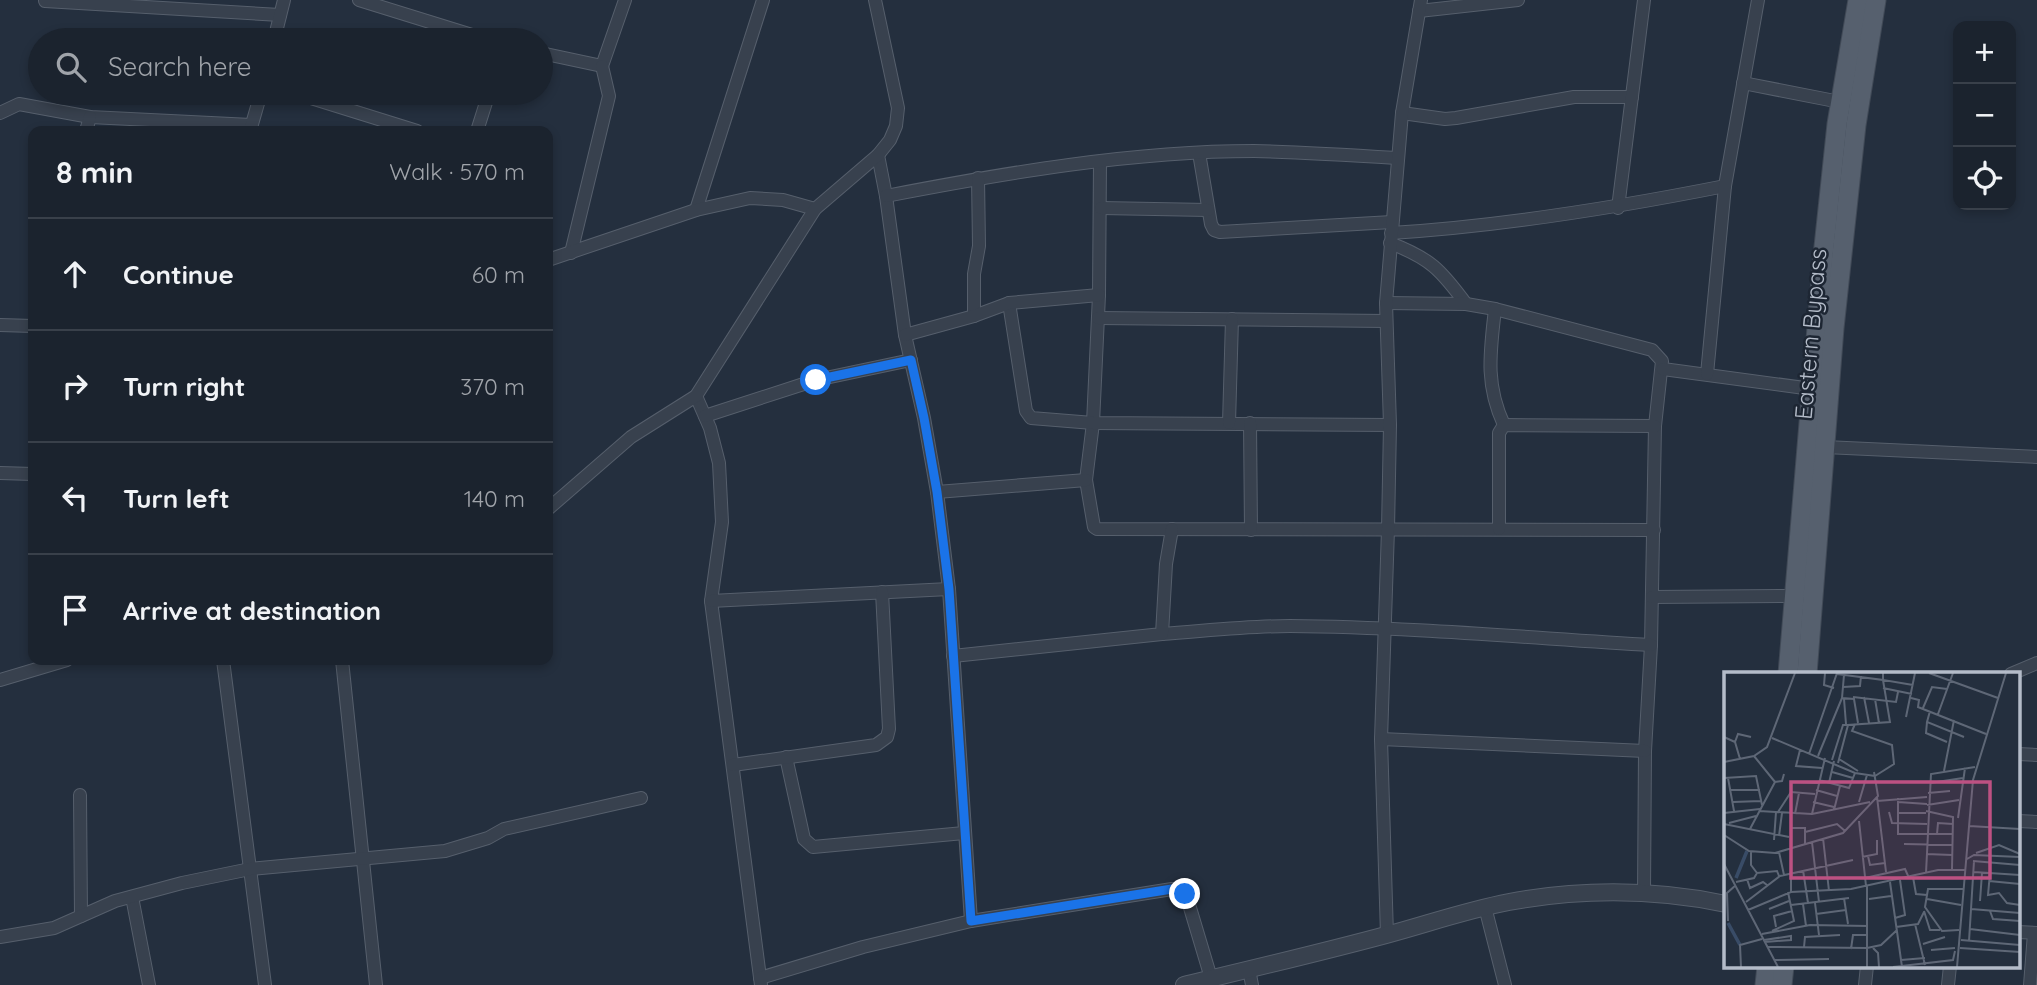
<!DOCTYPE html>
<html lang="en">
<head>
<meta charset="utf-8">
<style>
	body { margin:0; font-family:Quicksand,sans-serif; background:#282f3a; color:#f1f3f6 }
	.controls { position:absolute; right:21px; top:21px; display:grid; overflow:hidden; border-radius:14px; box-shadow:0 4px 10px #0003 }
	.controls button { width:63px; height:63px; display:grid; place-items:center; padding:0; border:0; border-bottom:2px solid #39404a; background:#1b232e; color:#f1f3f6; font:35px sans-serif }
	.stop { position:absolute; width:21px; height:21px; margin:-16px; border:5px solid #1a73e8; border-radius:50%; background:#fff }
	.stop.end { background:#1a73e8; border-color:#fff; box-shadow:0 2px 7px #0008 }
	.list { margin:0; padding:0; list-style:none }
	h2 { display:flex; justify-content:space-between; align-items:center; height:91px; margin:0; padding:0 28px; font-size:30px }
	h2 small { font-size:23px; font-weight:400; color:#a0a4aa }
	.list li { display:grid; grid-template-columns:46px 1fr auto; gap:21px; align-items:center; box-sizing:border-box; height:112px; padding:0 28px; border-top:2px solid #39404a }
	.list b { display:block; font-size:26px; white-space:nowrap }
	.list em { font-size:23px; font-style:normal; color:#a0a4aa }
	.icon { flex:none; width:38px; height:38px; fill:none; stroke:currentColor; stroke-width:2; stroke-linecap:round; stroke-linejoin:round }
	.map { position:relative; flex:none; width:2037px; height:985px; overflow:hidden }
	.search { position:absolute; background:#1b232e; box-shadow:0 4px 10px #0003; left:28px; top:28px; width:525px; height:77px; display:flex; align-items:center; gap:18px; box-sizing:border-box; padding:0 24px; border-radius:38px; color:#a0a4aa; font-size:26px }
	.panel { position:absolute; background:#1b232e; box-shadow:0 4px 10px #0003; left:28px; top:126px; width:525px; height:539px; border-radius:14px }
	.map>svg:first-child { display:block }
	.lines { fill:none; stroke-linecap:round; stroke-linejoin:round }
	.minor-casing { stroke:#565f6c; stroke-width:14 }
	.tertiary-casing { stroke:#565f6c; stroke-width:18 }
	.primary-casing { stroke:#414a57; stroke-width:21 }
	.minor { stroke:#38414e; stroke-width:12 }
	.tertiary { stroke:#38414e; stroke-width:16 }
	.primary { stroke:#56606e; stroke-width:19 }
	.route { stroke:#1a73e8; stroke-width:9 }
	.labels { text-anchor:middle; stroke-width:5; stroke-linejoin:round; paint-order:stroke }
	.street-label { font-size:24px; fill:#b4bcc9; stroke:#1d2633 }
	.inset-river { fill:none; stroke:#394c67; stroke-width:3.5 }
	.inset-road { fill:none; stroke:#5e6776; stroke-width:2 }
	.view { fill:#bd5182; fill-opacity:0.15; stroke:#bd5182; stroke-width:3.5 }
	.inset-edge { fill:none; stroke:#b4bcc9; stroke-width:3.5 }
</style>
</head>
<body>
<div class="map">
<svg width="2037" height="985" viewBox="0 0 2037 985">
	<rect width="100%" height="100%" fill="#242f3e"/>
	<g class="lines">
		<defs>
			<g id="minor">
				<polyline points="359,0 488,40"/>
				<polyline points="45,1 280,15"/>
				<polyline points="1419,11 1518,0"/>
				<polyline points="274,40 284,0"/>
				<polyline points="541,53 602,66 625,0"/>
				<polyline points="1743,83 1840,102"/>
				<polyline points="295,93 417,131"/>
				<polyline points="0,113 19,104 90,117 251,125"/>
				<polyline points="1402,113 1445,119 1456,118 1574,97 1632,97"/>
				<polyline points="86,131 90,117"/>
				<polyline points="250,131 261,93"/>
				<polyline points="477,131 489,93"/>
				<polyline points="1199,153 1211,224 1214,230 1220,232 1392,222"/>
				<polyline points="878,155 886,196 905,335 924,418 937,492 949,589 971,921"/>
				<polyline points="1100,162 1099,295 1093,423 1086,480 1094,527 1097,529 1654,530"/>
				<path d="M886,196C1005,173 1133,151 1254,151C1302,152 1350,155 1397,158"/>
				<polyline points="1101,208 1208,210"/>
				<polyline points="1618,208 1644,0"/>
				<polyline points="696,210 763,0"/>
				<path d="M1391,233C1503,226 1614,208 1725,186"/>
				<path d="M1390,243C1430,258 1441,270 1466,304"/>
				<polyline points="571,253 609,96 602,66"/>
				<polyline points="548,260 696,210 750,198 783,200 815,209"/>
				<polyline points="1009,303 1026,411 1031,418 1093,423 1390,425"/>
				<polyline points="1386,303 1466,304 1495,309 1652,350 1662,361 1655,426 1651,645 1645,751 1644,893"/>
				<path d="M1495,309C1490,353 1485,384 1504,425"/>
				<polyline points="974,316 974,274 979,246 978,178"/>
				<polyline points="1098,318 1386,321"/>
				<polyline points="0,325 33,326"/>
				<polyline points="905,335 974,316 1009,303 1099,295"/>
				<polyline points="1663,369 1812,389"/>
				<polyline points="1707,374 1725,186 1758,0"/>
				<polyline points="696,396 710,428 719,463 722,522 711,601 761,985"/>
				<polyline points="705,416 816,380 911,360"/>
				<polyline points="1229,423 1232,319"/>
				<polyline points="1250,423 1251,530"/>
				<polyline points="1825,447 2037,457"/>
				<polyline points="0,473 33,474"/>
				<polyline points="937,492 1086,480"/>
				<polyline points="548,509 631,437 696,396 815,209 878,155 890,140 896,126 898,108 875,0"/>
				<polyline points="1499,529 1499,433 1504,425 1655,426"/>
				<polyline points="1652,597 1794,596"/>
				<polyline points="711,601 949,589"/>
				<path d="M1162,634C1205,631 1247,626 1290,626C1410,627 1531,638 1651,645"/>
				<polyline points="953,656 1162,634 1166,564 1172,529"/>
				<polyline points="223,660 265,985"/>
				<polyline points="342,660 376,985"/>
				<polyline points="2011,674 2037,663"/>
				<polyline points="0,680 67,660"/>
				<polyline points="1381,739 1645,751"/>
				<polyline points="2018,754 2037,755"/>
				<polyline points="786,757 804,839 813,847 964,833"/>
				<polyline points="733,765 876,745 887,737 889,729 882,592"/>
				<polyline points="80,795 81,916"/>
				<polyline points="2018,821 2037,822"/>
				<polyline points="132,897 149,985"/>
				<polyline points="1485,907 1505,985"/>
				<polyline points="2018,932 2037,933"/>
				<polyline points="1387,935 1381,739 1388,529 1390,425 1386,303 1402,113 1421,0"/>
				<polyline points="0,937 54,928 115,901 182,883 250,869 445,851 488,838 504,829 641,798"/>
				<polyline points="1249,969 1252,985"/>
				<polyline points="760,978 863,947 971,921 1172,889 1180,891 1188,901 1211,978"/>
				<polyline points="1865,985 1867,966"/>
				<polyline points="1948,985 1950,966"/>
				<polyline points="2030,985 2034,933"/>
			</g>
			<path id="tertiary" d="M1184,985C1251,969 1319,953 1386,935C1427,924 1467,910 1509,902C1580,889 1654,889 1726,904"/>
			<g id="primary">
				<polyline points="1788,674 1823,256 1837,124 1858,0"/>
				<polyline points="1807,674 1834,328 1856,125 1876,0"/>
				<polyline points="1765,985 1767,966"/>
				<polyline points="1782,985 1784,966"/>
			</g>
		</defs>
		<use href="#minor" class="minor-casing"/>
		<use href="#tertiary" class="tertiary-casing"/>
		<use href="#primary" class="primary-casing"/>
		<use href="#minor" class="minor"/>
		<use href="#tertiary" class="tertiary"/>
		<use href="#primary" class="primary"/>
	</g>
	<g class="lines">
		<polyline class="route" points="816,380 911,360 924,418 937,492 949,589 971,921 1172,889 1180,891 1185,894"/>
	</g>
	<g class="labels">
		<g class="street-label">
			<text transform="translate(1811 334) rotate(-85)" y="8">Eastern Bypass</text>
		</g>
	</g>
	<g transform="translate(1724 672)">
		<rect width="296" height="296" fill="#242f3e"/>
		<path class="inset-river" d="M12,206L23,179M4,251L16,273"/>
		<path class="inset-road" d="M101,1L100,13L110,16M159,1V8L189,13M205,1L274,26M113,2L159,8L166,50L124,53L114,91M120,3L118,26L130,27L134,51M119,15L136,14L137,4M159,16L188,22M129,25L172,30L174,20M140,25L145,51M187,26L195,28L194,35L262,62M120,27L122,52M151,27L155,51M199,36L208,15L223,17M206,39L203,50L240,65M214,42L229,1M182,45L191,1M203,50L202,61L223,70M131,52L128,59L168,73L170,92L151,104M0,65L11,70L16,87M48,66L131,101L151,104M11,70L14,62L27,65M76,78L72,94L98,96M85,82L113,1M30,84L51,110M94,84L118,26M115,87L134,99M108,88L119,53H124M0,90L30,84L43,75L71,1M220,99L230,48M108,100L129,106M0,106L32,104L38,133M4,106L10,139M95,108L125,116L131,101M71,110L94,111M105,111L110,89M206,111L239,106M7,118H36M92,118L113,124M204,121L226,119M153,125L162,200M174,126V162H228M153,129L203,125M9,130L37,129M89,130L110,135M135,130L143,103M174,130L203,132M203,133L235,128M110,138L116,114M35,139L88,142L146,130M202,139L229,145L228,197M54,140L67,120L91,122M165,140L168,151L203,152M0,141L36,137M174,141H202M67,142V220M71,142L75,121M88,142L101,86M234,146L241,96M135,149L142,214M5,151L32,144M0,152L65,165M245,154L296,157M66,156H81V172M26,157L51,110L58,109L60,102M81,160L113,152L121,159M213,162L214,151L229,152M0,163L25,179L51,181L119,161L154,124L150,100M55,164L58,141M99,166L105,219M50,168L52,140M88,170L95,230M180,172L228,173M27,179V193L33,201L53,199L55,204M55,180L60,203M252,181L275,173L296,182M202,182L228,183M144,184L146,193L161,191M138,185L153,182V168M243,187L250,183L296,185M249,189L296,193M0,192L54,295M79,198L84,231M250,200L296,203M202,201L207,102L251,95M266,201L264,223L275,221L283,231L296,233M189,205L192,222L203,223M141,206L181,197L185,206M23,207L26,216L39,210L43,213M265,209L296,212M12,210L30,206L33,201M166,210L178,295M120,226L124,252M145,227L167,224M203,227L237,233M256,229L258,201M22,230L56,204L129,188M91,231L95,263M79,232L82,254M67,233L125,226M45,237L65,229M247,237L296,241M24,238L67,220L127,217L214,198H242M200,239L206,258H216M266,239L269,247L296,249M92,242L122,238M171,246L181,243L176,208M4,249L3,221L12,213M191,252L201,293M52,255L50,244L68,239M172,255L194,252L200,240M246,257L296,263M235,258L218,259L201,235L204,217H239M48,259L70,249L64,220M38,262L86,253L144,254M40,268L67,264V268L41,270M237,268L296,273M245,269L250,189M199,272L221,265M44,275L143,276M80,275L81,265L116,263M143,276L157,273L173,258M149,276L154,281L155,295M236,276L296,280M127,277L129,263H142M207,278L231,276M50,288L105,287M177,288L201,286M17,295L16,273L38,267M143,295V214M169,295L229,288L231,279M233,295L249,108L282,1"/>
		<path class="view" d="M67,110H266V206H67Z"/>
		<rect width="296" height="296" class="inset-edge"/>
	</g>
</svg>
<div class="controls">
<button>+</button>
<button>−</button>
<button><svg class="icon" aria-label="locate" viewBox="0 0 24 24"><circle cx="12" cy="12" r="6"/><path d="M12 2v4M12 18v4M2 12h4M18 12h4"/></svg></button>
</div>
<div class="stop" style="left:816px;top:380px"></div>
<div class="stop end" style="left:1185px;top:894px"></div>
<div class="search"><svg class="icon" aria-label="search" viewBox="0 0 24 24"><circle cx="10" cy="10" r="6"/><path d="M15 15l6 6"/></svg>Search here</div>
<section class="panel">
<h2>8 min<small>Walk · 570 m</small></h2>
<ul class="list">
<li><svg class="icon" aria-label="ahead" viewBox="0 0 24 24"><path d="M12 20V5M6 11l6-6 6 6"/></svg><div><b>Continue</b></div><em>60 m</em></li>
<li><svg class="icon" aria-label="right" viewBox="0 0 24 24"><path d="M7 20v-9h11M14 6l5 5-5 5"/></svg><div><b>Turn right</b></div><em>370 m</em></li>
<li><svg class="icon" aria-label="left" viewBox="0 0 24 24"><path d="M17 20v-9H6M10 6l-5 5 5 5"/></svg><div><b>Turn left</b></div><em>140 m</em></li>
<li><svg class="icon" aria-label="arrive" viewBox="0 0 24 24"><path d="M6 21V4h12l-3 4 3 4H6"/></svg><div><b>Arrive at destination</b></div></li>
</ul>
</section>
</div>
</body>
</html>
